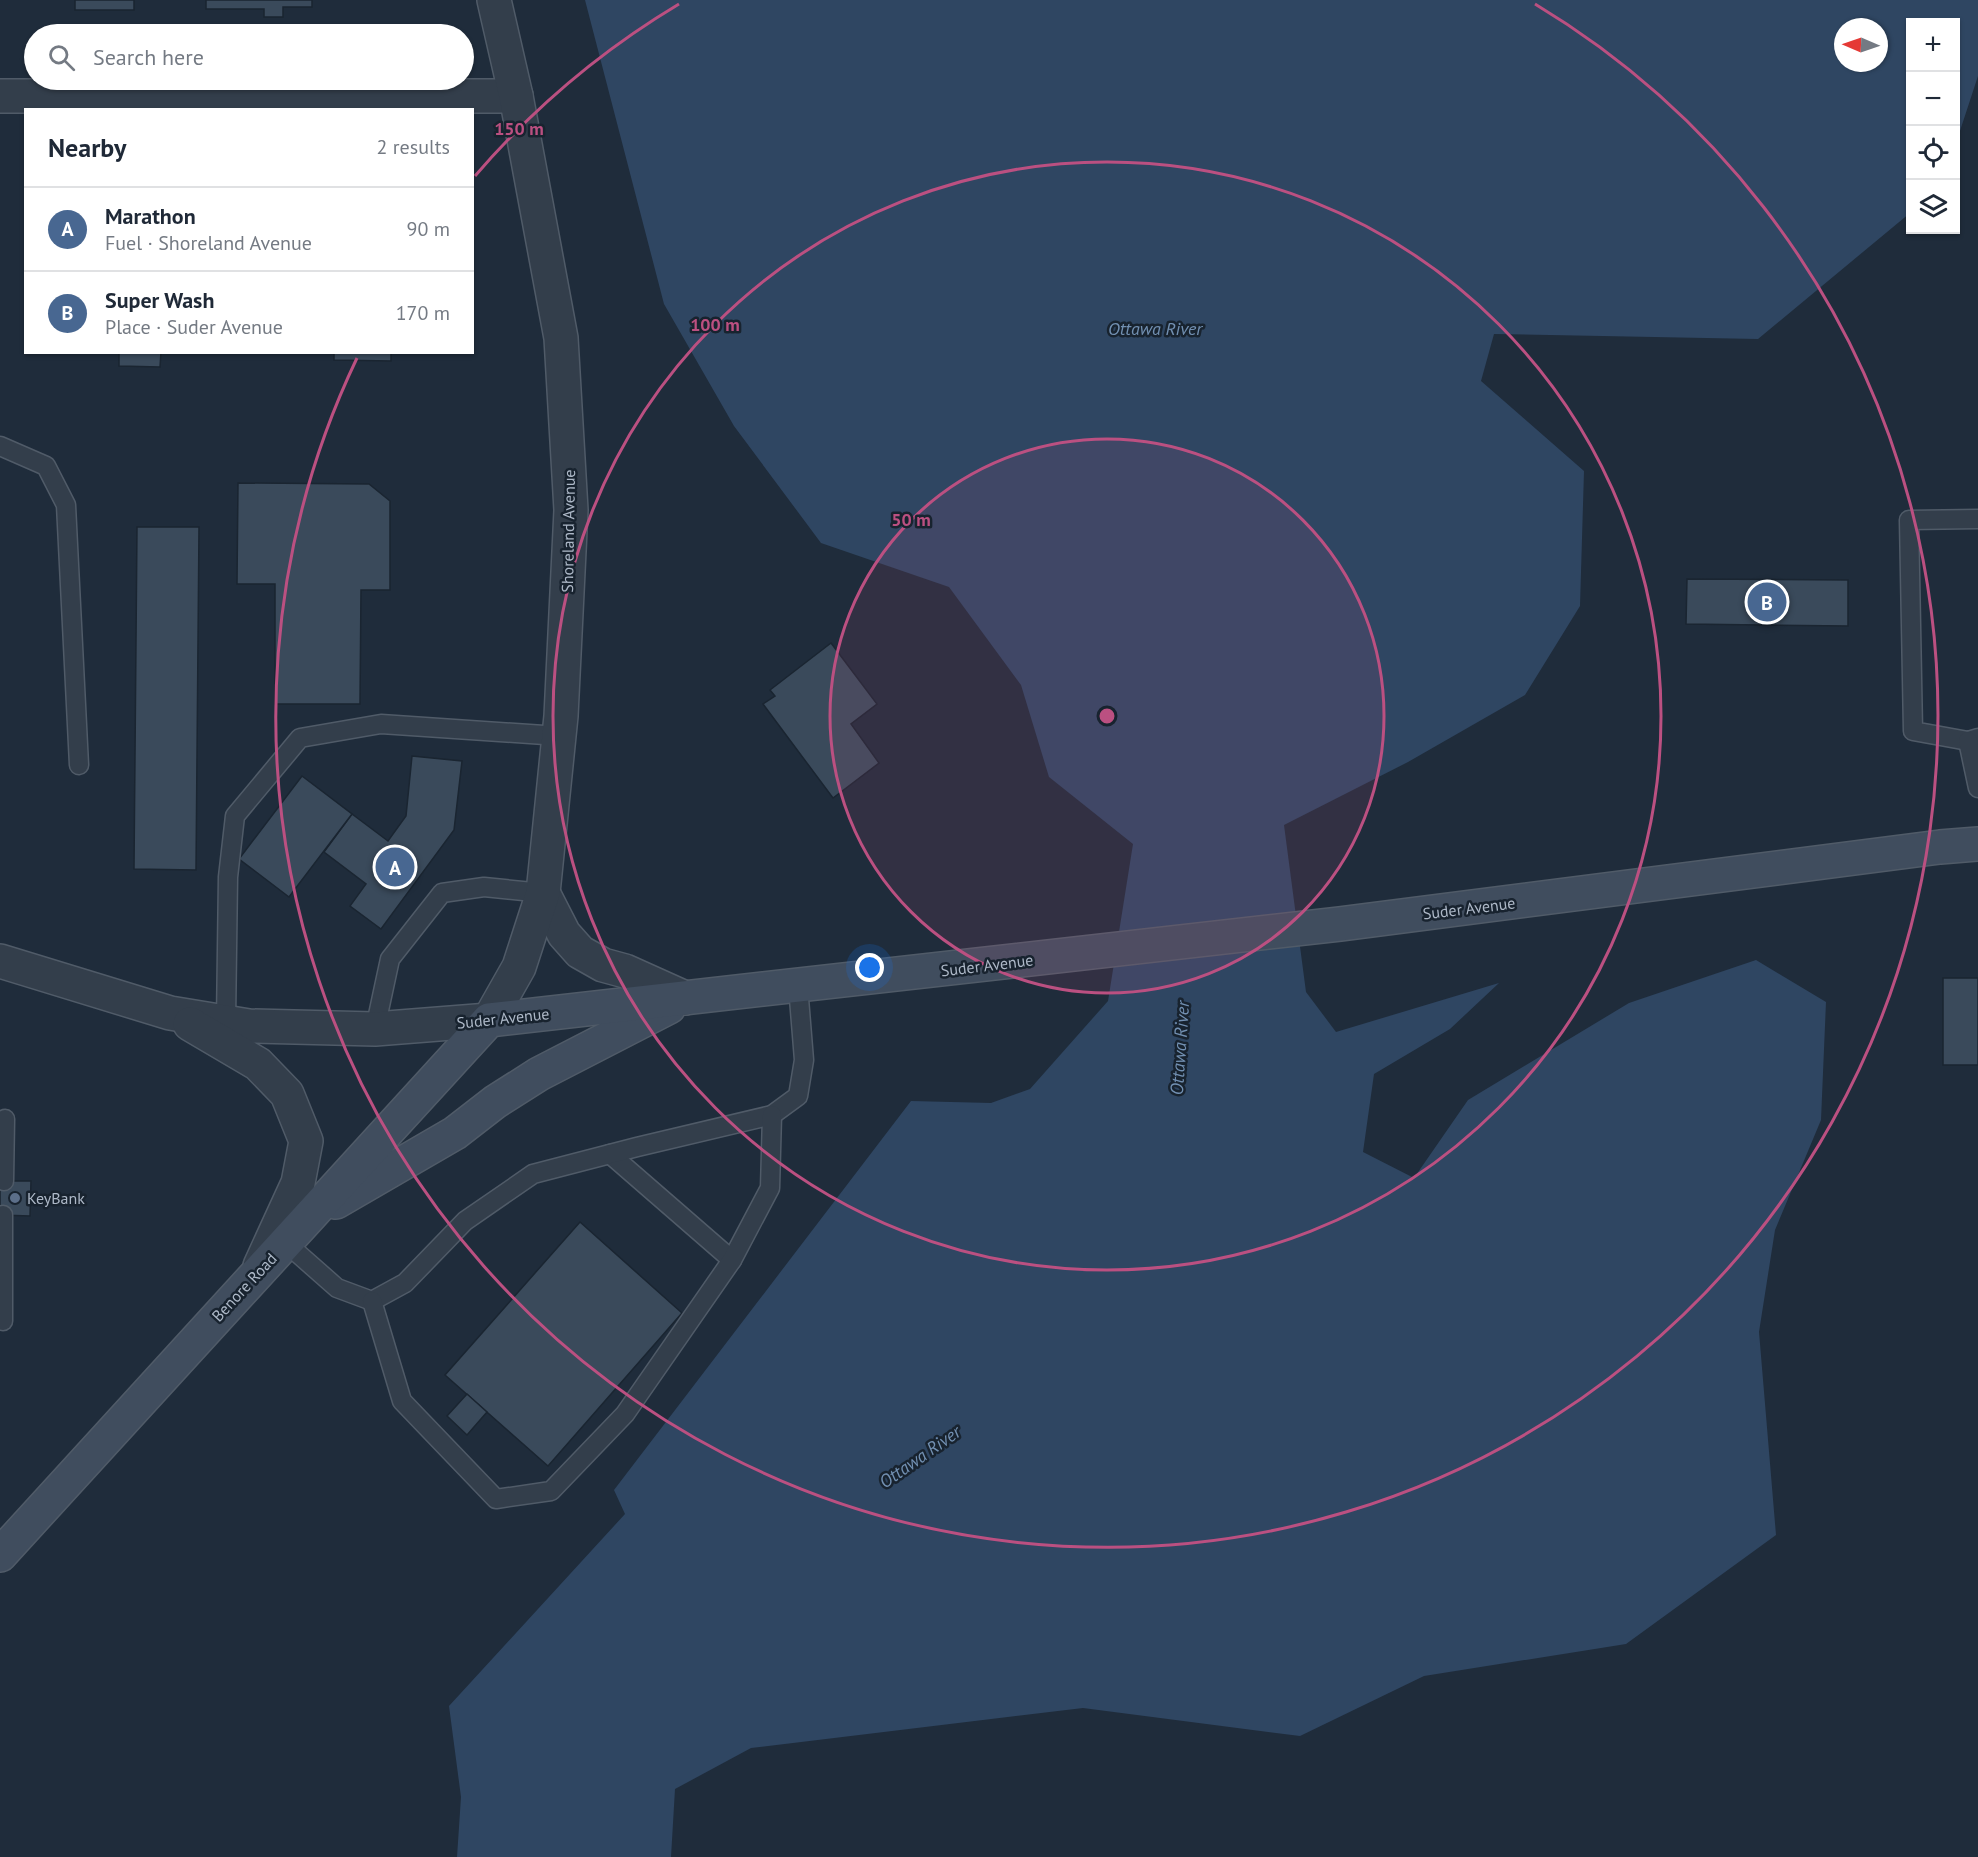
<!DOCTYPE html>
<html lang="en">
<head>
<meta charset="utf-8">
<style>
	body { margin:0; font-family:"PT Sans",sans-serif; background:#f2f2f3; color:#1f2937 }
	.controls { position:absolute; right:18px; top:18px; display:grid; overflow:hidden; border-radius:0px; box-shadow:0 2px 4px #0004 }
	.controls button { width:54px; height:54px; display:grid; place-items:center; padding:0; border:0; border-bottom:2px solid #e0e1e3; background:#fff; color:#1f2937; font:30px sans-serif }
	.compass { position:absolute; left:1834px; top:18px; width:54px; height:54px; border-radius:50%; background:#fff; box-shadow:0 2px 4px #0004; rotate:272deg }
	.you { position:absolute; left:870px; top:968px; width:21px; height:21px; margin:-15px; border:4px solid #fff; border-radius:50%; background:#1a73e8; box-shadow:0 0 0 9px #1a73e833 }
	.badge { display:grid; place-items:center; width:39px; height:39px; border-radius:50%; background:#486791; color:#fff; font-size:20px; font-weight:700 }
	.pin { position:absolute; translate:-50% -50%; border:3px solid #fff; box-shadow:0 2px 6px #0006 }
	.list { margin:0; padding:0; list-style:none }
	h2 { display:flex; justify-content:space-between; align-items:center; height:78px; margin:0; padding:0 24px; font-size:26px }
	h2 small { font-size:20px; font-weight:400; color:#747a83 }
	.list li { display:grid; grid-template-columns:39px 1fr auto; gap:18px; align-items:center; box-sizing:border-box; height:84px; padding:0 24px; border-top:2px solid #e0e1e3 }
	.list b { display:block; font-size:22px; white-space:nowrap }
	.list p { margin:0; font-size:20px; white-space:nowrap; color:#747a83 }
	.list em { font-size:20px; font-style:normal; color:#747a83 }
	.icon { flex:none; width:33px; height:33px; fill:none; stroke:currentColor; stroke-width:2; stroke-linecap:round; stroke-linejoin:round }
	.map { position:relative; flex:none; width:1978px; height:1857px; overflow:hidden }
	.search { position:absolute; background:#fff; box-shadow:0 2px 4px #0004; left:24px; top:24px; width:450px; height:66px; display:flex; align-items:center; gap:15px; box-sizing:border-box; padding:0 21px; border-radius:33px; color:#747a83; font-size:22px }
	.panel { position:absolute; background:#fff; box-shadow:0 2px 4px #0004; left:24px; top:108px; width:450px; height:246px; border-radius:0px }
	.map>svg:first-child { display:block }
	.water { fill:#2f4662; fill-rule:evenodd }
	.building { fill:#3a4a5b; stroke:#1a2531; stroke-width:1.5 }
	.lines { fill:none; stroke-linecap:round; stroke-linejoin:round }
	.service-casing { stroke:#505b68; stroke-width:21 }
	.minor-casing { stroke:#505b68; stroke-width:36 }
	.tertiary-casing { stroke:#505b68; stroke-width:36 }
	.secondary-casing { stroke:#505b68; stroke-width:36 }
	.service { stroke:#333e4b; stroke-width:18 }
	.minor { stroke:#333e4b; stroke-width:33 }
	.tertiary { stroke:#333e4b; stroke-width:33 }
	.secondary { stroke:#404d5e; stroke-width:33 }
	.ring { fill:none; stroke:#bb5081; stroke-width:3 }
	.service-dot { fill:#5c6f8a; stroke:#18232f; stroke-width:2 }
	.labels { text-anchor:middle; stroke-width:5; stroke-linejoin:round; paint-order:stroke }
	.street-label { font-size:16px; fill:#adb8c7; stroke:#18232f }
	.poi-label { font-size:16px; fill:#adb8c7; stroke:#18232f; text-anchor:start }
	.water-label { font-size:18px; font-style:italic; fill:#7290b2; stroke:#18232f }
	.centre { fill:#bb5081; stroke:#18232f; stroke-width:3 }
	.ring-label { font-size:18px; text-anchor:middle; font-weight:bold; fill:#bb5081; stroke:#18232f; stroke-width:5; stroke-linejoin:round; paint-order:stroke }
</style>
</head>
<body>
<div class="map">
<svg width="1978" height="1857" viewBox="0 0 1978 1857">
	<rect width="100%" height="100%" fill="#1f2c3b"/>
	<path class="water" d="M585,0H1978V76L1956,143V22H1910V213L1758,339L1494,334L1481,381L1584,471L1580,606L1525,695L1408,762L1284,825L1306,992L1336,1032L1499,983L1450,1029L1374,1074L1363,1152L1414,1178L1468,1100L1629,1003L1756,960L1826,1002L1821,1120L1775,1230L1759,1332L1776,1535L1626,1644L1424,1676L1300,1736L1083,1708L751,1748L675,1789L671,1857H457L461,1797L449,1706L625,1514L614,1490L911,1101L991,1103L1030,1089L1108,1001L1133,844L1049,777L1021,685L949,587L821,543L734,426L664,304ZM1843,27H1879V63H1843Z"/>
	<g class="building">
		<rect x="75" y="0" width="59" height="10"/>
		<polygon points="206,0 312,0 312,7 283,7 283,17 264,17 264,9 206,9"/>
		<polygon points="119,352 161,352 160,367 119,366"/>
		<polygon points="334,352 391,352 391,361 334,360"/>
		<polygon points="238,483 369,484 390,501 390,590 361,590 360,704 275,704 275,584 237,584"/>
		<polygon points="137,527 199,527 196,870 134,869"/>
		<polygon points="1687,579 1848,580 1848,626 1686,624"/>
		<polygon points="831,643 877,704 851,724 879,763 833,798 763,704 775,696 770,690"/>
		<polygon points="412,756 462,761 454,830 381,929 350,906 366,884 324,852 352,814 388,841 406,816"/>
		<polygon points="302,776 352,814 289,897 239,859"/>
		<rect x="1943" y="978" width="35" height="87"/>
		<polygon points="0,1181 31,1181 30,1216 0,1215"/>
		<polygon points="580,1222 682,1313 548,1466 445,1375"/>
		<polygon points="467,1394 487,1412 467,1435 447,1416"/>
	</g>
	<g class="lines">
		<defs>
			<g id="service">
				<polyline points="0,446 46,466 66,505 79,765"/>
				<polyline points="1978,519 1909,520 1913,731 1968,741 1978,738"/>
				<polyline points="1968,741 1978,788"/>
				<polyline points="226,1022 228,877 235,816 300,738 381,724 559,736"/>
				<polyline points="375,1029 390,959 442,893 484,887 543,893"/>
				<polyline points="610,1154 732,1260"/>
				<polyline points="4,1181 5,1119"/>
				<polyline points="286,1243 337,1288 372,1301 405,1283 465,1221 533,1174 637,1147 772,1115 798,1096 804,1060 798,986"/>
				<polyline points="372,1301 402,1401 496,1499 551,1491 625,1414 732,1260 770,1188 772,1115"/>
				<polyline points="3,1321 3,1215"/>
			</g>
			<polyline id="minor" points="0,96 516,96"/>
			<g id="tertiary">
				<polyline points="543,893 564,934 580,952 603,965 625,971 685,998"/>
				<polyline points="0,961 170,1013 249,1026 375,1029 489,1020 519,967 543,893 561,716 571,510 561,338 516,96 494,0"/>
				<polyline points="190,1024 258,1064 287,1094 306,1141 298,1183 260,1266"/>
			</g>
			<g id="secondary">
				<polyline points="336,1202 455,1133 495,1102 539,1074 669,1007"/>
				<polyline points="0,1555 489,1020 1340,924 1940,847 1978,844"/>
			</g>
		</defs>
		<use href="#service" class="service-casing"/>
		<use href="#minor" class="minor-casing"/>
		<use href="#tertiary" class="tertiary-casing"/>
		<use href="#secondary" class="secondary-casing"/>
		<use href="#service" class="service"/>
		<use href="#minor" class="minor"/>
		<use href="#tertiary" class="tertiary"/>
		<use href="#secondary" class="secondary"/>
	</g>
	<circle cx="1107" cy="716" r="277" fill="#bb5081" fill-opacity=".12"/>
	<g class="ring">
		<circle cx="1107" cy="716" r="277"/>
		<circle cx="1107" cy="716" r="554"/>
		<path d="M475 176A831 831 0 0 1 679 4M1535 4A831 831 0 1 1 357 358"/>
	</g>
	<circle class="service-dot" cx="15" cy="1198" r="6"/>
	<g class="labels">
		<g class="street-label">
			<text transform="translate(568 531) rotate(-89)" y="6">Shoreland Avenue</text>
			<text transform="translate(1469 908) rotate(-7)" y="6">Suder Avenue</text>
			<text transform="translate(987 965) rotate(-7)" y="6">Suder Avenue</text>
			<text transform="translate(503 1018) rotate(-6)" y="6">Suder Avenue</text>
			<text transform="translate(244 1287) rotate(-47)" y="6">Benore Road</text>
		</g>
		<g class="poi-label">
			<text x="27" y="1204">KeyBank</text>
		</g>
		<g class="water-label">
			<text x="1155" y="335">Ottawa River</text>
			<text transform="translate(1180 1048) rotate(-86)" y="6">Ottawa River</text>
			<text transform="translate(920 1457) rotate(-35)" y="6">Ottawa River</text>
		</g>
	</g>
	<circle cx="1107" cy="716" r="9" class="centre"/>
	<g class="ring-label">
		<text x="519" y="135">150 m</text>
		<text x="715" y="331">100 m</text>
		<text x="911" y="526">50 m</text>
	</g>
</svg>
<div class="controls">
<button>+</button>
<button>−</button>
<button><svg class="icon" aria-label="locate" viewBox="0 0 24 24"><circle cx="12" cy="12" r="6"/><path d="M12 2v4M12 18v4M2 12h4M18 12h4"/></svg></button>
<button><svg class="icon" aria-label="layers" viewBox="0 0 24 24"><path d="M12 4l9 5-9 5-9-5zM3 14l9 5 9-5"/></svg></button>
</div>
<svg class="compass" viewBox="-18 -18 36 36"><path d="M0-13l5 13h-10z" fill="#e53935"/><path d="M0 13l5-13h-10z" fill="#747a83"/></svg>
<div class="you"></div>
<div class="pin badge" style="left:395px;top:867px">A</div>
<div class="pin badge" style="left:1767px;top:602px">B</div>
<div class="search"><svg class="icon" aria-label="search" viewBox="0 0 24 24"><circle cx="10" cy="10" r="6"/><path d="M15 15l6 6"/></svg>Search here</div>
<section class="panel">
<h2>Nearby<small>2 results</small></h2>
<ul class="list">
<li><span class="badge">A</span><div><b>Marathon</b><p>Fuel · Shoreland Avenue</p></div><em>90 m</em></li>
<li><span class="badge">B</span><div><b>Super Wash</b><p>Place · Suder Avenue</p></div><em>170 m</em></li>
</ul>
</section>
</div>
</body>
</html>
